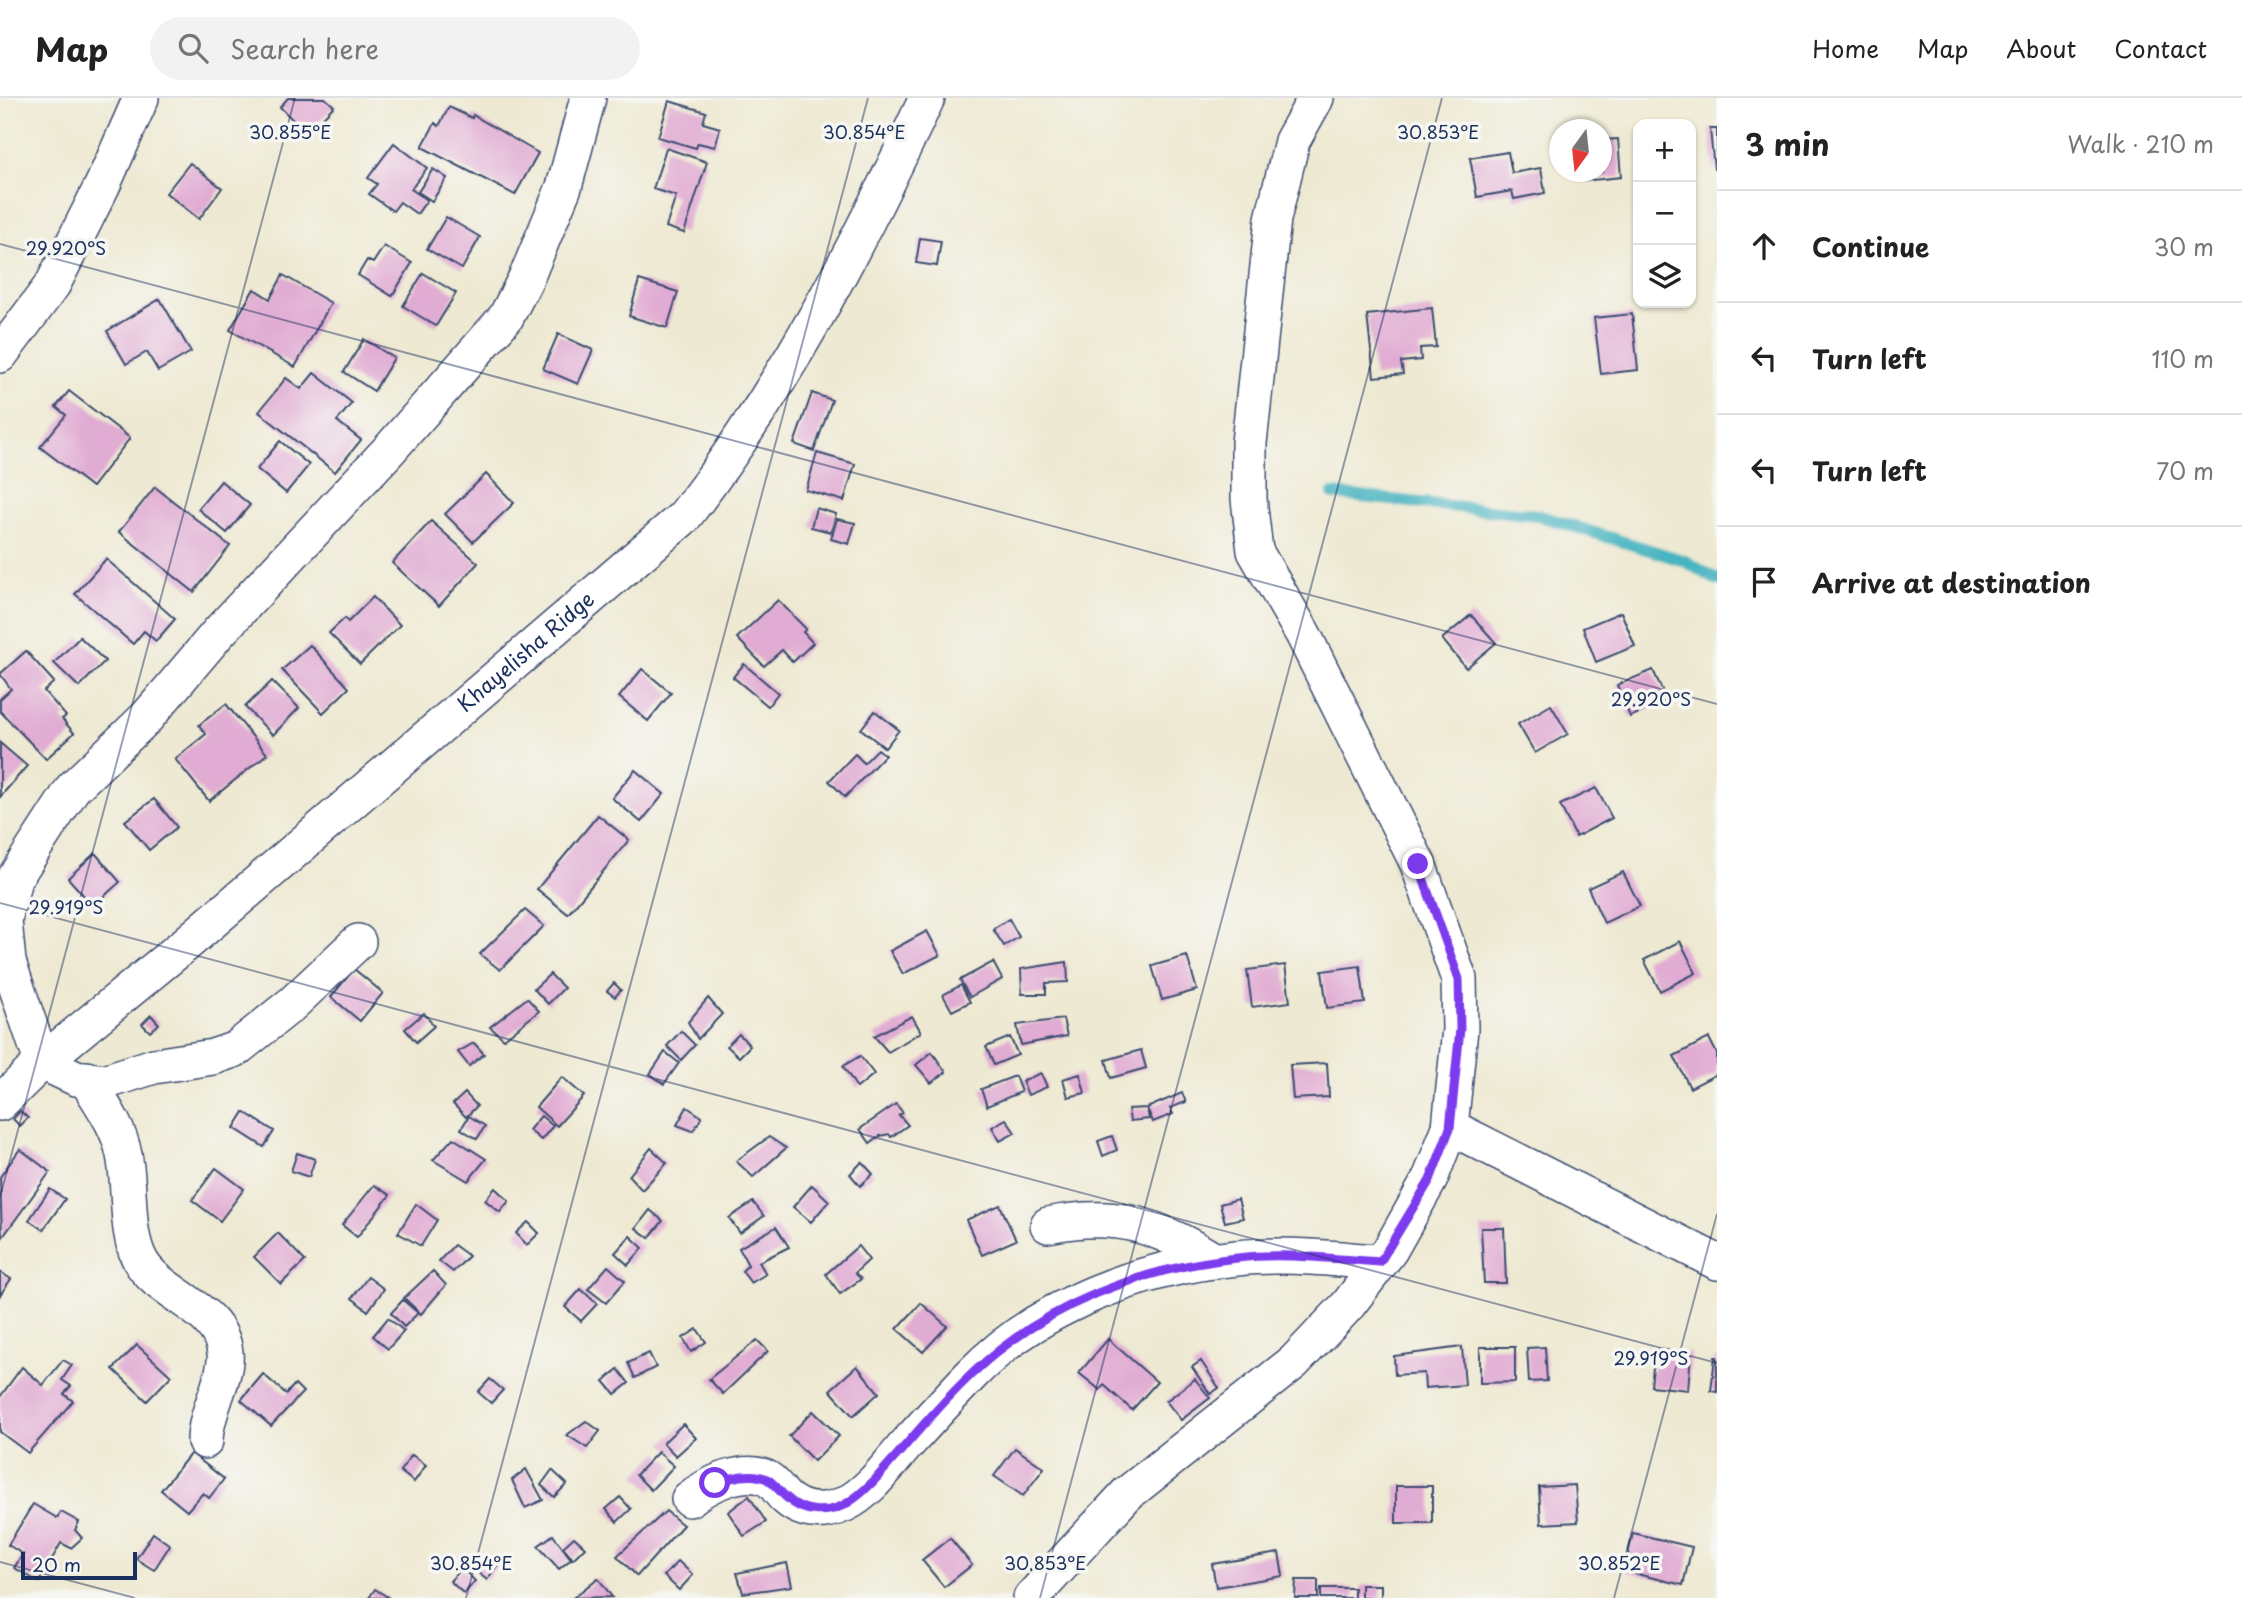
<!DOCTYPE html>
<html lang="en">
<head>
<meta charset="utf-8">
<style>
	body { margin:0; font-family:"Playpen Sans",sans-serif; background:#f2f2f2; color:#222 }
	.controls { position:absolute; right:21px; top:21px; display:grid; overflow:hidden; border-radius:14px; box-shadow:0 2px 5px #0004 }
	.controls button { width:63px; height:63px; display:grid; place-items:center; padding:0; border:0; border-bottom:2px solid #e0e0e0; background:#fff; color:#222; font:35px sans-serif }
	.compass { position:absolute; left:1549px; top:21px; width:63px; height:63px; border-radius:50%; background:#fff; box-shadow:0 2px 5px #0004; rotate:195deg }
	.scale { position:absolute; left:21px; bottom:18px; width:116px; box-sizing:border-box; padding-left:7px; border:4px solid #1b2f5e; border-top:0; font-size:19px; line-height:24px; white-space:nowrap; color:#1b2f5e; -webkit-text-stroke:5px #f6f6f2; paint-order:stroke }
	.stop { position:absolute; width:21px; height:21px; margin:-16px; border:5px solid #7c3aed; border-radius:50%; background:#fff }
	.stop.end { background:#7c3aed; border-color:#fff; box-shadow:0 2px 7px #0008 }
	.list { margin:0; padding:0; list-style:none }
	h2 { display:flex; justify-content:space-between; align-items:center; height:91px; margin:0; padding:0 28px; font-size:30px }
	h2 small { font-size:23px; font-weight:400; color:#767676 }
	.list li { display:grid; grid-template-columns:46px 1fr auto; gap:21px; align-items:center; box-sizing:border-box; height:112px; padding:0 28px; border-top:2px solid #e0e0e0 }
	.list b { display:block; font-size:26px; white-space:nowrap }
	.list em { font-size:23px; font-style:normal; color:#767676 }
	.icon { flex:none; width:38px; height:38px; fill:none; stroke:currentColor; stroke-width:2; stroke-linecap:round; stroke-linejoin:round }
	.map { position:relative; flex:none; width:1717px; height:1500px; overflow:hidden }
	header { display:flex; align-items:center; gap:42px; box-sizing:border-box; height:98px; padding:0 35px; background:#fff; border-bottom:2px solid #e0e0e0 }
	header strong { font-size:33px }
	nav { display:flex; gap:38px; margin-inline-start:auto; font-size:24px }
	.search { width:490px; height:63px; background:#f2f2f2; display:flex; align-items:center; gap:18px; box-sizing:border-box; padding:0 24px; border-radius:38px; color:#767676; font-size:26px }
	main { display:flex }
	aside { flex:1; background:#fff }
	.map>svg:first-child { display:block }
	.lines { fill:none; stroke-linecap:round; stroke-linejoin:round }
	.stream { stroke:#46b4c1; stroke-width:12 }
	.building { fill:#e1acd3 }
	.street-casing { stroke:#3b4b6f; stroke-width:38 }
	.street { stroke:#fff; stroke-width:35 }
	.route { stroke:#7c3aed; stroke-width:9 }
	.ticks { fill:none; stroke:#1b2f5e; stroke-width:2; stroke-opacity:0.45 }
	.labels { text-anchor:middle; stroke-width:7; stroke-linejoin:round; paint-order:stroke }
	.street-label { font-size:21px; fill:#1b2f5e; stroke:#f6f6f2 }
	.ticks-label { font-size:18px; text-anchor:middle; fill:#1b2f5e; stroke:#f6f6f2; stroke-width:7; stroke-linejoin:round; paint-order:stroke }
</style>
</head>
<body>
<header>
<strong>Map</strong>
<div class="search"><svg class="icon" aria-label="search" viewBox="0 0 24 24"><circle cx="10" cy="10" r="6"/><path d="M15 15l6 6"/></svg>Search here</div>
<nav><a>Home</a><a>Map</a><a>About</a><a>Contact</a></nav>
</header>
<main>
<div class="map">
<svg width="1717" height="1500" viewBox="0 0 1717 1500">
	<rect width="100%" height="100%" fill="#f6f6f2"/>
	<filter id="ink" filterUnits="userSpaceOnUse"><feTurbulence type="fractalNoise" baseFrequency=".0143" numOctaves="2"/><feDisplacementMap in="SourceGraphic" scale="14" xChannelSelector="R" yChannelSelector="G"/><feConvolveMatrix kernelMatrix="1 2 1 2 8 2 1 2 1" color-interpolation-filters="sRGB"/></filter>
	<filter id="wash" filterUnits="userSpaceOnUse"><feTurbulence type="fractalNoise" baseFrequency=".00686" numOctaves="4" result="noise"/><feDisplacementMap in="SourceGraphic" scale="28" xChannelSelector="R" yChannelSelector="G"/><feGaussianBlur stdDeviation="1.57" result="paint"/><feColorMatrix in="noise" values="0 0 0 0 0 0 0 0 0 0 0 0 0 0 0 0 0 1.4 0 .05"/><feComposite in="paint" operator="in"/></filter>
	<g filter="url(#wash)">
		<rect width="100%" height="100%" fill="#eee9d2"/>
		<g class="lines">
			<polyline class="stream" points="1333,396 1537,417 1685,463 1717,482"/>
		</g>
		<g id="blocks">
			<g class="building">
				<polygon points="288,0 325,0 334,8 307,36 280,9"/>
				<polygon points="669,3 706,14 703,25 720,30 715,49 698,45 696,50 658,39"/>
				<polygon points="449,9 472,20 473,17 538,55 515,97 422,49 435,25 439,28"/>
				<polygon points="1710,31 1717,31 1717,70 1714,71"/>
				<polygon points="1618,41 1621,79 1583,83 1582,74 1602,74 1602,42"/>
				<polygon points="394,45 427,70 411,91 427,102 417,116 400,104 393,113 369,96 377,86 368,80"/>
				<polygon points="666,50 707,64 684,135 666,129 676,98 653,91"/>
				<polygon points="1508,54 1512,75 1541,70 1545,95 1514,101 1512,93 1477,99 1470,60"/>
				<polygon points="190,65 222,90 199,121 166,95"/>
				<polygon points="433,71 447,80 432,103 418,94"/>
				<polygon points="446,119 480,139 462,171 427,151"/>
				<polygon points="920,140 941,143 937,168 916,165"/>
				<polygon points="384,148 412,165 392,198 358,177 367,162 373,165"/>
				<polygon points="423,175 456,195 436,228 403,208"/>
				<polygon points="283,177 331,205 295,269 230,232 254,191 270,201"/>
				<polygon points="639,182 678,194 667,230 629,218"/>
				<polygon points="160,201 191,254 158,273 147,254 126,266 107,233"/>
				<polygon points="1432,210 1436,249 1420,250 1421,262 1401,264 1403,276 1374,279 1367,217"/>
				<polygon points="1632,216 1638,272 1601,276 1594,220"/>
				<polygon points="558,236 593,252 578,286 543,271"/>
				<polygon points="364,241 394,260 374,293 344,274"/>
				<polygon points="314,275 352,305 337,323 361,342 335,374 259,314 286,280 301,291"/>
				<polygon points="69,293 130,340 92,389 40,349 66,317 56,309"/>
				<polygon points="812,295 832,302 814,353 794,346"/>
				<polygon points="280,343 309,367 286,395 257,371"/>
				<polygon points="817,355 855,366 844,403 806,392"/>
				<polygon points="486,376 514,405 473,444 445,416"/>
				<polygon points="221,383 250,407 227,435 198,411"/>
				<polygon points="155,389 230,448 194,494 119,434"/>
				<polygon points="816,410 836,416 831,434 811,429"/>
				<polygon points="837,421 855,425 849,446 831,441"/>
				<polygon points="431,423 478,465 439,508 392,465"/>
				<polygon points="106,461 175,521 156,543 144,533 133,546 75,496"/>
				<polygon points="373,499 400,527 360,566 329,535 345,520 348,524"/>
				<polygon points="778,502 806,531 803,534 813,545 793,564 782,552 764,568 737,540"/>
				<polygon points="1621,514 1635,548 1596,564 1583,530"/>
				<polygon points="1471,517 1496,545 1466,570 1442,541"/>
				<polygon points="80,539 105,563 79,589 54,565"/>
				<polygon points="310,547 349,590 323,615 282,572"/>
				<polygon points="26,553 54,584 44,593 66,618 62,621 74,635 46,661 0,613 0,601 11,591 0,576"/>
				<polygon points="744,566 778,595 768,608 733,579"/>
				<polygon points="642,571 671,595 648,623 619,599"/>
				<polygon points="1653,572 1667,603 1630,619 1617,587"/>
				<polygon points="272,583 299,610 273,637 245,609"/>
				<polygon points="226,606 267,656 209,703 175,661 206,636 199,627"/>
				<polygon points="1551,607 1568,636 1535,655 1518,626"/>
				<polygon points="875,613 899,632 885,650 861,631"/>
				<polygon points="0,645 27,668 0,699"/>
				<polygon points="878,651 885,657 845,699 829,683 855,656 864,665"/>
				<polygon points="635,672 664,696 641,724 612,700"/>
				<polygon points="1596,690 1612,720 1576,739 1560,707"/>
				<polygon points="154,701 177,729 149,752 125,723"/>
				<polygon points="598,717 629,742 568,816 537,791"/>
				<polygon points="95,755 120,784 93,808 68,780"/>
				<polygon points="1623,774 1640,808 1604,825 1588,790"/>
				<polygon points="525,812 544,828 500,872 480,856"/>
				<polygon points="1009,821 1019,839 1004,848 993,831"/>
				<polygon points="927,833 940,857 903,876 890,853"/>
				<polygon points="1680,843 1696,875 1660,893 1644,862"/>
				<polygon points="1187,858 1197,892 1162,902 1152,868"/>
				<polygon points="993,864 1002,881 970,899 960,882"/>
				<polygon points="1067,864 1068,884 1046,885 1046,896 1022,896 1021,871"/>
				<polygon points="1285,867 1290,904 1252,909 1247,872"/>
				<polygon points="1360,868 1365,905 1327,910 1322,873"/>
				<polygon points="354,871 383,895 360,923 331,899"/>
				<polygon points="550,876 564,890 548,906 534,891"/>
				<polygon points="614,885 621,892 615,899 607,893"/>
				<polygon points="961,887 970,904 952,913 943,897"/>
				<polygon points="527,900 539,913 504,941 490,929"/>
				<polygon points="708,900 722,916 698,941 688,924"/>
				<polygon points="424,915 434,928 416,944 405,931"/>
				<polygon points="151,917 159,926 150,934 142,926"/>
				<polygon points="912,918 921,934 888,954 874,938"/>
				<polygon points="1063,921 1067,938 1021,947 1017,927"/>
				<polygon points="681,933 695,947 681,962 667,948"/>
				<polygon points="739,936 750,948 739,959 727,948"/>
				<polygon points="1010,939 1018,957 994,967 986,949"/>
				<polygon points="1709,940 1717,956 1717,976 1690,990 1674,958"/>
				<polygon points="474,945 484,956 469,968 458,954"/>
				<polygon points="1141,952 1146,970 1111,980 1106,962"/>
				<polygon points="665,954 679,965 664,986 650,976"/>
				<polygon points="932,954 946,974 931,985 916,967"/>
				<polygon points="860,958 874,976 857,990 843,968"/>
				<polygon points="1327,965 1329,999 1293,1001 1290,967"/>
				<polygon points="1041,975 1047,989 1028,997 1022,983"/>
				<polygon points="1080,976 1085,995 1068,999 1063,981"/>
				<polygon points="1015,978 1021,994 987,1008 981,991"/>
				<polygon points="562,979 584,998 557,1028 536,1009"/>
				<polygon points="465,995 477,1008 466,1019 453,1006"/>
				<polygon points="1182,995 1186,1004 1170,1010 1173,1016 1153,1024 1147,1010 1149,1021 1130,1023 1128,1011 1147,1010"/>
				<polygon points="896,1006 903,1015 899,1017 908,1027 891,1039 889,1036 880,1038 870,1045 860,1031"/>
				<polygon points="687,1009 702,1019 693,1033 677,1027"/>
				<polygon points="20,1013 28,1020 20,1028 13,1021"/>
				<polygon points="244,1014 274,1033 264,1049 234,1030"/>
				<polygon points="469,1018 485,1028 477,1041 461,1031"/>
				<polygon points="541,1018 553,1028 541,1042 529,1032"/>
				<polygon points="1006,1021 1015,1035 1000,1043 992,1029"/>
				<polygon points="1112,1038 1117,1052 1103,1058 1098,1043"/>
				<polygon points="769,1039 786,1050 753,1079 736,1063"/>
				<polygon points="453,1040 486,1061 468,1083 433,1062"/>
				<polygon points="651,1050 667,1065 642,1092 629,1078"/>
				<polygon points="20,1051 50,1074 2,1140 0,1079"/>
				<polygon points="297,1055 315,1061 309,1079 291,1073"/>
				<polygon points="862,1064 873,1076 860,1088 850,1076"/>
				<polygon points="216,1070 244,1091 220,1123 192,1102"/>
				<polygon points="374,1087 390,1097 357,1139 342,1127"/>
				<polygon points="812,1087 829,1103 811,1124 793,1109"/>
				<polygon points="495,1090 509,1103 500,1114 485,1102"/>
				<polygon points="50,1091 65,1101 43,1132 29,1122"/>
				<polygon points="1238,1101 1243,1120 1225,1124 1220,1106"/>
				<polygon points="753,1104 764,1118 740,1135 729,1120"/>
				<polygon points="416,1106 437,1122 421,1148 398,1135"/>
				<polygon points="1000,1107 1016,1142 982,1157 966,1122"/>
				<polygon points="650,1112 663,1123 649,1140 636,1130"/>
				<polygon points="528,1124 539,1135 527,1147 516,1135"/>
				<polygon points="776,1129 789,1149 759,1164 766,1176 751,1185 742,1173 748,1167 739,1150"/>
				<polygon points="1481,1130 1504,1130 1506,1185 1484,1185"/>
				<polygon points="278,1135 305,1163 281,1186 254,1159"/>
				<polygon points="630,1138 643,1150 628,1167 615,1155"/>
				<polygon points="454,1147 469,1158 453,1174 439,1163"/>
				<polygon points="858,1148 869,1162 855,1175 861,1181 840,1196 826,1176"/>
				<polygon points="608,1168 625,1183 606,1205 588,1191"/>
				<polygon points="433,1173 446,1187 421,1216 404,1200"/>
				<polygon points="0,1174 11,1181 0,1197"/>
				<polygon points="368,1179 384,1191 368,1213 352,1200"/>
				<polygon points="581,1191 597,1206 581,1223 565,1209"/>
				<polygon points="403,1202 418,1215 404,1229 391,1215"/>
				<polygon points="921,1205 947,1228 923,1254 897,1231"/>
				<polygon points="388,1220 404,1233 388,1251 373,1238"/>
				<polygon points="697,1231 706,1244 691,1254 683,1240"/>
				<polygon points="1108,1241 1157,1284 1132,1312 1104,1287 1100,1292 1079,1275"/>
				<polygon points="757,1242 768,1253 723,1296 709,1281"/>
				<polygon points="137,1247 171,1278 147,1303 113,1271"/>
				<polygon points="1462,1249 1465,1287 1425,1290 1424,1275 1395,1277 1394,1258"/>
				<polygon points="1480,1249 1515,1249 1515,1284 1480,1285"/>
				<polygon points="1545,1249 1547,1283 1529,1284 1527,1250"/>
				<polygon points="1655,1251 1691,1255 1688,1292 1651,1288"/>
				<polygon points="649,1255 656,1269 635,1280 628,1265"/>
				<polygon points="1715,1259 1717,1259 1717,1294 1711,1293"/>
				<polygon points="63,1262 72,1267 62,1282 71,1288 64,1296 73,1303 28,1355 0,1334 0,1299 22,1269 43,1287"/>
				<polygon points="1201,1263 1219,1290 1210,1296 1192,1269"/>
				<polygon points="857,1268 879,1295 853,1318 830,1292"/>
				<polygon points="618,1271 629,1285 615,1296 604,1283"/>
				<polygon points="263,1276 286,1296 295,1286 303,1294 271,1328 241,1302"/>
				<polygon points="490,1281 503,1292 491,1305 478,1294"/>
				<polygon points="1195,1281 1210,1300 1181,1322 1166,1303"/>
				<polygon points="813,1313 839,1338 814,1363 789,1338"/>
				<polygon points="586,1323 600,1333 587,1350 567,1337"/>
				<polygon points="683,1326 696,1340 676,1358 663,1345"/>
				<polygon points="1015,1350 1044,1370 1023,1398 994,1378"/>
				<polygon points="658,1354 674,1368 651,1392 636,1377"/>
				<polygon points="191,1355 224,1381 209,1400 203,1395 187,1413 161,1392"/>
				<polygon points="412,1357 426,1367 414,1384 400,1373"/>
				<polygon points="526,1371 543,1402 525,1410 512,1382"/>
				<polygon points="552,1372 567,1386 554,1399 541,1387"/>
				<polygon points="1575,1387 1578,1424 1541,1426 1539,1389"/>
				<rect x="1396" y="1388" width="36" height="37"/>
				<polygon points="749,1398 766,1424 744,1438 728,1414"/>
				<polygon points="620,1399 631,1411 617,1424 606,1411"/>
				<polygon points="33,1406 57,1420 61,1414 79,1424 75,1432 82,1440 71,1450 61,1445 39,1484 14,1470 23,1456 8,1447"/>
				<polygon points="666,1413 683,1427 637,1478 617,1458"/>
				<polygon points="153,1435 170,1447 154,1472 136,1461"/>
				<polygon points="1633,1435 1692,1449 1683,1487 1624,1473"/>
				<polygon points="553,1437 571,1461 559,1471 538,1448"/>
				<polygon points="574,1439 585,1449 573,1461 563,1449"/>
				<polygon points="950,1440 972,1467 944,1489 922,1462"/>
				<polygon points="1279,1455 1283,1478 1216,1489 1212,1466"/>
				<polygon points="487,1457 498,1466 487,1482 475,1472"/>
				<polygon points="678,1463 693,1477 679,1492 664,1478"/>
				<polygon points="787,1465 792,1488 743,1495 737,1475"/>
				<polygon points="462,1470 475,1483 464,1496 450,1483"/>
				<polygon points="598,1480 612,1499 573,1500"/>
				<polygon points="1296,1482 1318,1482 1318,1500 1295,1500"/>
				<rect x="1361" y="1487" width="20" height="13"/>
				<rect x="1321" y="1490" width="33" height="10"/>
				<polygon points="375,1491 389,1500 369,1500"/>
			</g>
		</g>
	</g>
	<g filter="url(#ink)">
		<use href="#blocks" fill-opacity="0" stroke="#3b4b6f" stroke-width="2"/>
		<g class="lines">
			<defs>
				<g id="street">
					<polyline points="0,257 53,186 103,86 141,0"/>
					<polyline points="358,844 292,906 236,951 213,959 154,968 104,984 76,980 42,964 8,864 4,822 14,781 73,690 147,619 219,534 390,351 506,219 527,178 564,89 588,0"/>
					<path d="M86,981C101,1005 119,1029 124,1057C131,1090 125,1133 140,1162C159,1198 221,1209 225,1255C228,1278 205,1314 205,1343"/>
					<path id="s1" d="M0,1005L42,964L187,845L684,419C786,287 856,151 927,0"/>
					<polyline points="1450,1029 1717,1164"/>
					<path d="M1048,1127C1117,1113 1157,1127 1215,1163"/>
					<path d="M689,1401C708,1386 745,1368 768,1381C776,1386 780,1395 786,1400C804,1416 825,1415 845,1406C869,1395 889,1366 906,1347C927,1324 949,1300 971,1277C1038,1207 1143,1169 1237,1160C1285,1155 1333,1161 1380,1164"/>
					<polyline points="1031,1500 1127,1396 1294,1264 1348,1207 1390,1152 1430,1081 1450,1029 1460,931 1459,881 1418,766 1303,536 1255,453 1249,401 1249,345 1273,121 1292,43 1316,0"/>
				</g>
			</defs>
			<use href="#street" class="street-casing"/>
			<use href="#street" class="street"/>
		</g>
	</g>
	<g class="lines" filter="url(#ink)">
		<path class="route" d="M715,1385C730,1380 751,1373 767,1381C774,1385 780,1394 786,1399C803,1416 829,1417 849,1404C868,1392 883,1372 898,1356C922,1328 947,1299 974,1274C1045,1207 1141,1170 1237,1160C1285,1154 1333,1161 1380,1164L1430,1082L1450,1030L1460,931L1459,881L1418,766"/>
	</g>
	<path class="ticks" d="M0,146L1717,606M0,805L1717,1265M0,1099L295,0M0,1464L135,1500M466,1500L868,0M1040,1500L1442,0M1614,1500L1717,1116"/>
	<g class="labels">
		<g class="street-label">
			<text dy="7" stroke="none"><textPath href="#s1" startOffset="693">Khayelisha Ridge</textPath></text>
		</g>
	</g>
	<g class="ticks-label">
		<text x="290" y="41">30.855°E</text>
		<text x="864" y="41">30.854°E</text>
		<text x="1438" y="41">30.853°E</text>
		<text x="66" y="157">29.920°S</text>
		<text x="1651" y="608">29.920°S</text>
		<text x="66" y="816">29.919°S</text>
		<text x="1651" y="1267">29.919°S</text>
		<text x="471" y="1472">30.854°E</text>
		<text x="1045" y="1472">30.853°E</text>
		<text x="1619" y="1472">30.852°E</text>
	</g>
</svg>
<div class="controls">
<button>+</button>
<button>−</button>
<button><svg class="icon" aria-label="layers" viewBox="0 0 24 24"><path d="M12 4l9 5-9 5-9-5zM3 14l9 5 9-5"/></svg></button>
</div>
<svg class="compass" viewBox="-18 -18 36 36"><path d="M0-13l5 13h-10z" fill="#e53935"/><path d="M0 13l5-13h-10z" fill="#767676"/></svg>
<div class="scale">20 m</div>
<div class="stop" style="left:715px;top:1385px"></div>
<div class="stop end" style="left:1418px;top:766px"></div>
</div>
<aside>
<h2>3 min<small>Walk · 210 m</small></h2>
<ul class="list">
<li><svg class="icon" aria-label="ahead" viewBox="0 0 24 24"><path d="M12 20V5M6 11l6-6 6 6"/></svg><div><b>Continue</b></div><em>30 m</em></li>
<li><svg class="icon" aria-label="left" viewBox="0 0 24 24"><path d="M17 20v-9H6M10 6l-5 5 5 5"/></svg><div><b>Turn left</b></div><em>110 m</em></li>
<li><svg class="icon" aria-label="left" viewBox="0 0 24 24"><path d="M17 20v-9H6M10 6l-5 5 5 5"/></svg><div><b>Turn left</b></div><em>70 m</em></li>
<li><svg class="icon" aria-label="arrive" viewBox="0 0 24 24"><path d="M6 21V4h12l-3 4 3 4H6"/></svg><div><b>Arrive at destination</b></div></li>
</ul>
</aside>
</main>
</body>
</html>
